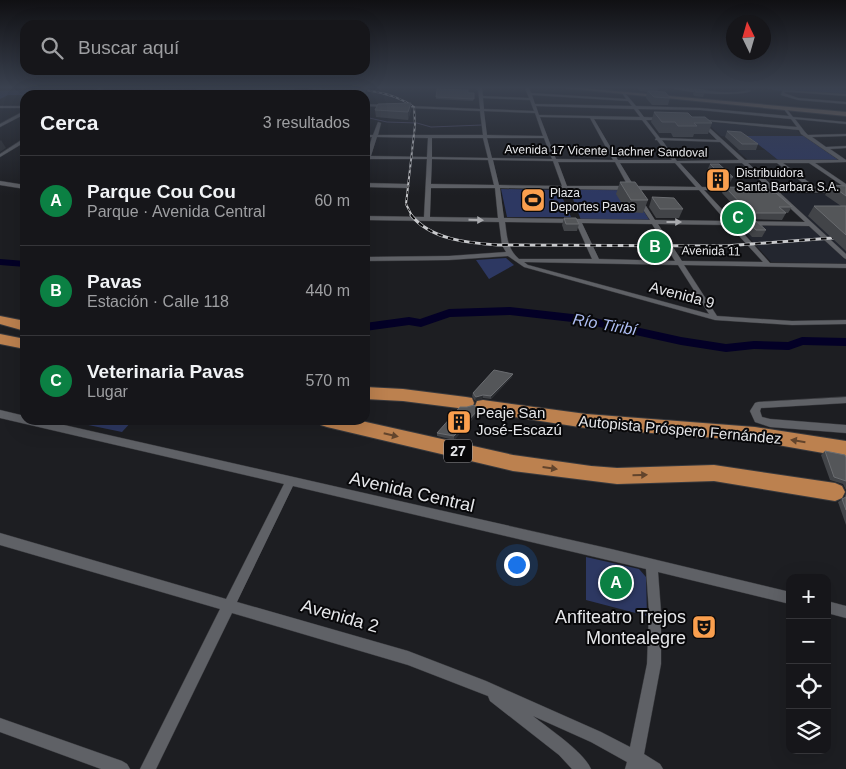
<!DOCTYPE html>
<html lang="es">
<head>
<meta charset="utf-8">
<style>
	body { margin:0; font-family:Arial,sans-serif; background:#232327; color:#f1f3f6 }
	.controls { position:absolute; right:15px; bottom:15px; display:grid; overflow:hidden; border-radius:10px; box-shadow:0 5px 20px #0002 }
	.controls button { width:45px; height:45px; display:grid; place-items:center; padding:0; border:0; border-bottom:1px solid #353539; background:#16161a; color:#f1f3f6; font:25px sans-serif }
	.compass { position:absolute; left:726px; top:15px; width:45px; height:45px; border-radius:50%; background:#16161a; box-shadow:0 5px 20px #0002; rotate:355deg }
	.you { position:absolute; left:516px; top:564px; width:18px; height:18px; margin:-12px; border:4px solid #fff; border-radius:50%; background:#1a73e8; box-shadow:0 0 0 8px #1a73e833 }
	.badge { display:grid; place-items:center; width:32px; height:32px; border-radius:50%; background:#0b8043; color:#fff; font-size:16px; font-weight:700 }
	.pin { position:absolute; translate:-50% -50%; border:2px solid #fff; box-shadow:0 1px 5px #0006 }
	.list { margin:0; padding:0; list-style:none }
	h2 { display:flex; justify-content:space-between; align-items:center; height:65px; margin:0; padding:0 20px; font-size:21px }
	h2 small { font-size:16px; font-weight:400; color:#9e9fa2 }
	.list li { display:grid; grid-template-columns:32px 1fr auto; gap:15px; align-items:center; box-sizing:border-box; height:90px; padding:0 20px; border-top:1px solid #353539 }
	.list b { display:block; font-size:19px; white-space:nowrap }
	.list p { margin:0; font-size:16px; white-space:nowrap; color:#9e9fa2 }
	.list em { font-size:16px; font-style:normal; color:#9e9fa2 }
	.icon { flex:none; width:28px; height:28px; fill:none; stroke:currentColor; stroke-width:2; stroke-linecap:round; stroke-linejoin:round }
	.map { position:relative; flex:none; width:846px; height:769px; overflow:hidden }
	.search { position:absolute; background:#16161a; box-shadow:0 5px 20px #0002; left:20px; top:20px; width:350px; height:55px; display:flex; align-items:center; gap:12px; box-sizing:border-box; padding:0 18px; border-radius:15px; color:#9e9fa2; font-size:19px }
	.panel { position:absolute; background:#16161a; box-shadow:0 5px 20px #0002; left:20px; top:90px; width:350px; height:335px; border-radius:15px }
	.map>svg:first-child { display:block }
	.built { fill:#23262f }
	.green { fill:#2d3862 }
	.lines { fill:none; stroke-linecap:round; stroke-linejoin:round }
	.stream { stroke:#474560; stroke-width:1 }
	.river { fill:#030026; fill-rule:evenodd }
	.street-casing { stroke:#38393d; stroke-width:1 }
	.secondary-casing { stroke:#38393d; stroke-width:2 }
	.highway-casing { stroke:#38393d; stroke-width:2 }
	.street { fill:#5f6166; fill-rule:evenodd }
	.secondary { fill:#7b6b5f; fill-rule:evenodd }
	.highway { fill:#bc814f; fill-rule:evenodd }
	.rail-far1-casing { stroke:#c8c9cc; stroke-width:2 }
	.rail-casing { stroke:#c8c9cc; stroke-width:3 }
	.rail-far1 { stroke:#08080a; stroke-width:1; stroke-dasharray:3; stroke-linecap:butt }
	.rail { stroke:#08080a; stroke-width:2; stroke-dasharray:5.5; stroke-linecap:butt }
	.wall { fill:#424448 }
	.shaded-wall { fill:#2c2e32 }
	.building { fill:#545659; stroke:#6a6c70 }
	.oneway { fill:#a9aaae }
	.oneway2 { fill:#62442c }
	.labels { text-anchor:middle; stroke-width:4; stroke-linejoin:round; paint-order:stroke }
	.far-street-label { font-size:12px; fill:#e5e6e9; stroke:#08080a }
	.far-poi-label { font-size:12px; fill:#e5e6e9; stroke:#08080a; text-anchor:start }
	.shield { fill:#08080a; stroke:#a3a3a6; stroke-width:1 }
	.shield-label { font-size:14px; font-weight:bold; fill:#e5e6e9 }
	.street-label { font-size:15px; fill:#e5e6e9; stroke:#08080a }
	.poi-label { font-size:15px; fill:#e5e6e9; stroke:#08080a; text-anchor:start }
	.water-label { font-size:16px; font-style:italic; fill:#aebef4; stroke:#08080a }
	.near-street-label { font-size:18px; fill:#e5e6e9; stroke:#08080a }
	.near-poi-label { font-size:18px; fill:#e5e6e9; stroke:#08080a; text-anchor:end }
</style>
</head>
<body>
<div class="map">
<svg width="846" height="769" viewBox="0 0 846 769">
	<rect width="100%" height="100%" fill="#1d1e22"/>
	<g class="built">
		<polygon points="712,122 796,130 804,136 721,136 707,123"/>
		<polygon points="737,150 765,150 778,160 748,160"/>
		<polygon points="776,193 846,194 846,264 771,262 737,224 813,226"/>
	</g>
	<g class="green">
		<polygon points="766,88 839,88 846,91 846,94 780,91"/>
		<polygon points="42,89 121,92 120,93 129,95 8,95 0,99 0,91"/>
		<polygon points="721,136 804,136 840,161 778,160 749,137"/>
		<polygon points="501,189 559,190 571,217 507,217"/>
		<polygon points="568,189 630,189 650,221 581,220 573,199 580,199 579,196 572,196"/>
		<polygon points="506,258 514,265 489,279 476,260"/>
		<polygon points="64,420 133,420 122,432"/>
		<polygon points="586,557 639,569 646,577 647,616 586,600"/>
	</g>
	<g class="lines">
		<polyline class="stream" points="365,117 387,122 417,123 431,127 482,125"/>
		<g class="river">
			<polygon points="0,259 25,261 25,267 0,265"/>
			<polygon points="510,307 581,315 681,337 726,344 754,341 788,342 802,337 846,338 846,346 803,345 789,350 754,349 726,352 681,345 581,323 510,315 450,317 421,327 409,325 365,331 365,323 409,317 420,319 449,309"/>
		</g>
		<defs>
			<g id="street">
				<polygon points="98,88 102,88 98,95 94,95"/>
				<polygon points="143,88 178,90 176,91"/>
				<polygon points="326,88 331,88 306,95 300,95"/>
				<path d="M478,88H482L483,96L529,98L525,88H529L531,93L626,99L622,93L624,92L636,106L700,108L789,116L783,108L785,107L793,117L846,122V124L795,119L805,132L808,135L846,134V136L812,137L826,147L846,146V148L830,149L846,160V162L815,163L846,184V188L809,163H783L818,189H846V193L779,192L846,254V259L844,258L809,226L736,225L770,263L846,264V268L684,265L717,316L792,321L846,320V324L792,325L715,320L524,267L508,256L449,260L365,261V257L449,256L506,252L502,245L499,222L365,220V216L424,217L427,159H370L367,168L365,169V156H367L372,137H365V135H373L378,122L381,123L378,135H483L480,111L365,106V104L480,109ZM532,95L628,101L632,106L535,104ZM483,98L530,100L534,111L484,109ZM536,106L634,109L640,117L539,115ZM638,109L700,110L791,119L797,127L697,119L695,120L799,130L801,134L839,160H745L703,122L700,123L717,140L660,138L646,120H662L663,118L644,117ZM484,111L535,113L543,136L487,135ZM540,117L590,118L613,160L556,159ZM594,119L642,120L656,138L655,140H657L672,160H618ZM377,137L428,138L427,157L371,156ZM432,138H483L488,158L432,157ZM487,138H544L552,159L492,158ZM662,140L720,142L739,160L677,161ZM432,159L488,160L494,185L431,184ZM493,160L553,161L562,186L499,185ZM558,162H615L628,186H567ZM620,163H675L696,187L634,186ZM680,163H742L769,189L757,188L754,190L755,191L773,192L805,222L733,221L704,190L734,191L736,190V188L702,187ZM748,163H777L811,189H776ZM431,188H495L498,218L430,217ZM500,188L630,190L650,220L504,218ZM636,190H699L726,221L655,220ZM505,222L576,223L592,259H519C507,249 507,236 505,222ZM582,223L652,224L675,261L599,259ZM658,224L729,225L763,262L682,261ZM524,262L678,265L709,314L528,265Z"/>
				<path d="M672,88C697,86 724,97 749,90L751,91C737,97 687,93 672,88Z"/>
				<polygon points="783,90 846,94 846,96 791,92 785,92 784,93 798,98 846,102 846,104 798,100 781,95"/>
				<rect x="0" y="106" width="25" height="2"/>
				<polygon points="24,111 25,111 25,114 0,127 0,124"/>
				<polygon points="23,139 25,139 25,142 0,157 0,154"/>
				<polygon points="0,181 25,185 25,189 0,185"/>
				<polygon points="365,183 407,184 410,186 407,188 365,187"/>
				<polygon points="846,397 846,403 761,408 760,411 762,417 770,419 846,425 846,433 770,427 755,422 750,411 755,403 758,402"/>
				<path d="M0,410L25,416V420H42L611,549L790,592V604L658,572L661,612V664L644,754L660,764L663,769H625L627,762L591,742L533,716C549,729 583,751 591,769H572L559,755L490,701L488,696L408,665L232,613L156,769H140L220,609L0,545V533L226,599L284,484L0,418ZM293,486L646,569L649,612L647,664L630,747L601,732L486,681L408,651L237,602Z"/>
				<polygon points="827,601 846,606 846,618 827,613"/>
				<polygon points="0,718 122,761 127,764 130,769 101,769 0,732"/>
			</g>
			<polygon id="secondary" points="565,88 581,88 846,112 846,116"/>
			<g id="highway">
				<polygon points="0,316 25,321 25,331 0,324"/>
				<polygon points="0,334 25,339 25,349 0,344"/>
				<polygon points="365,387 403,389 466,397 472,398 474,403 472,408 466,409 403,401 365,399"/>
				<polygon points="483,400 586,414 755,427 846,441 846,457 755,441 586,428 483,412 477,411 475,406 477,401"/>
				<polygon points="318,420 357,420 513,455 591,466 617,468 714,465 835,483 842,486 845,492 842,498 835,501 714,481 617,484 513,471 327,427 321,425"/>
			</g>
		</defs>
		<use href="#street" class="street-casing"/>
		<use href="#secondary" class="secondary-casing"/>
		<use href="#highway" class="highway-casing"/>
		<use href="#street" class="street"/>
		<use href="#secondary" class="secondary"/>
		<use href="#highway" class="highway"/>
		<defs>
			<path id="rail-far1" d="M310,88C345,89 384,86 414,107L415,125L406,204L412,216"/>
			<path id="rail" d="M411,215C431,240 469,243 498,245L725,246L846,237"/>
		</defs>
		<use href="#rail-far1" class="rail-far1-casing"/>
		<use href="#rail" class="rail-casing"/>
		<use href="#rail-far1" class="rail-far1"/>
		<use href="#rail" class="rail"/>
	</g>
	<g class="wall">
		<polygon points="196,88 300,88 300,92 297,95 253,95 197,91"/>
		<polygon points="330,88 368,95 365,99 365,95 325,95 325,94"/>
		<polygon points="639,88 658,88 657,92 670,98 668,105 652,105 646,98 647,92 640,91 638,89"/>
		<polygon points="437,89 474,93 473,101 436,99"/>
		<polygon points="695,89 705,92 703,97 694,96 693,94"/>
		<polygon points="375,110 411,110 408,120 376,117"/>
		<polygon points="654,112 712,123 708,134 694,134 693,137 673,137 671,133 659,133 651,122"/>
		<polygon points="727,131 758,144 756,150 739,150 725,137"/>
		<polygon points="710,164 733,177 728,186 719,186 706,173"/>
		<polygon points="620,182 648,200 643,213 627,212 616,194"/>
		<polygon points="831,185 846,186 846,251 808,216 814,206 841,206 825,195"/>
		<polygon points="725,187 772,193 792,207 788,213 786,213 782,220 746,219 745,218 745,219 735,219 732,216 735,209 737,209 722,193"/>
		<polygon points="652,197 683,209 679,218 656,218 649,207"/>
		<polygon points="564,218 579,224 577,231 564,231 562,225"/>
		<polygon points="746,221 766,230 762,237 752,237 743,227"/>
		<polygon points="512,377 491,399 483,398 475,401 472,396 473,393"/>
		<polygon points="478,410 478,413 454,440 437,436 437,433"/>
		<polygon points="825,451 846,458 846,490 843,484 830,480 821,455"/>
		<polygon points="846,493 846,525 838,502 844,498"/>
	</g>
	<g class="shaded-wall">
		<polygon points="295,88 300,88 300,92 297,95 293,95 292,90"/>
		<polygon points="367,88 368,95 365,99 365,95 363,94"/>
		<polygon points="411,103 411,110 408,120 408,112"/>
		<polygon points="1,140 6,148 0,152 0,141"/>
		<polygon points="513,374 512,377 491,399 491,396"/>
		<polygon points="483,395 483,398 475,401 476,397"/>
		<polygon points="478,410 478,413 454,440 454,436"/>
	</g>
	<g class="building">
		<polygon points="252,88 295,88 292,90"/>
		<polygon points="330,88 367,88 363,94 325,94"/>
		<polygon points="437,89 468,90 468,93 474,93 474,99 436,97"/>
		<polygon points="695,89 704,90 705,92 696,92"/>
		<polygon points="648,91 665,92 670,98 654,97"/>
		<polygon points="411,103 408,112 375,110 378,104"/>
		<polygon points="654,112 688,113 692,117 705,117 712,123 694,123 697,126 678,126 675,122 662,122"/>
		<polygon points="727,131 741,132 758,144 742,144"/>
		<polygon points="710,164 719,164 733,177 723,177"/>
		<polygon points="620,182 635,182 648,200 631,200"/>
		<polygon points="831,185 846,186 846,196"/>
		<polygon points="725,187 766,188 772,193 776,193 792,207 779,207 786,213 750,213"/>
		<polygon points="652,197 674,198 683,209 660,209"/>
		<polygon points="814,206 846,206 846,235"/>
		<polygon points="735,209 744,209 748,213 738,213"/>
		<polygon points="564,218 576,218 579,224 566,224"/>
		<polygon points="746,221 756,221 766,230 756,230"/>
		<polygon points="494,370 513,374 491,396 483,395 476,397 473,393"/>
		<polygon points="474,405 478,410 454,436 437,433 460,407 467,407"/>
		<polygon points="825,451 845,455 846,458 846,481 834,477"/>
		<polygon points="846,497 846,510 842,499"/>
	</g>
	<defs><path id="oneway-solid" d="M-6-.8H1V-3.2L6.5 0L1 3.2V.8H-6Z" transform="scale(1.25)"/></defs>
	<g class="oneway">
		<use href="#oneway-solid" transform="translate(476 220) rotate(1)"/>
		<use href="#oneway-solid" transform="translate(674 222)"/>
	</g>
	<g class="oneway2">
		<use href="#oneway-solid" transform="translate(391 435) rotate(13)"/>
		<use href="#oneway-solid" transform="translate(798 441) rotate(-171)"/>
		<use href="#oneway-solid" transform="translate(550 468) rotate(8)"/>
		<use href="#oneway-solid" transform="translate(640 475) rotate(-2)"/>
	</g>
	<linearGradient id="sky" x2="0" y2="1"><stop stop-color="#101013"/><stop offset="0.45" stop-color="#3a414f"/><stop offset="1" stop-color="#3a414f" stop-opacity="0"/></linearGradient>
	<rect width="846" height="195" fill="url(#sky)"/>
	<defs>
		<symbol id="building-square" viewBox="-11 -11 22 22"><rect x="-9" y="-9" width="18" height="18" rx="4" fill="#fa9f4e" stroke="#08080a"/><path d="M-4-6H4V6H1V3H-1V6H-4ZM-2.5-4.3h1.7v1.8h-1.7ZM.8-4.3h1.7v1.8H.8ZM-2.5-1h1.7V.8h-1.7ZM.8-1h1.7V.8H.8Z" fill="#111"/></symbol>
		<symbol id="stadium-square" viewBox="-11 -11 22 22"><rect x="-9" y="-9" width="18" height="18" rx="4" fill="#fa9f4e" stroke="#08080a"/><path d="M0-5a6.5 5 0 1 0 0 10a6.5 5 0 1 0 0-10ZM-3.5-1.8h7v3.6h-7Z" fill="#111"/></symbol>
		<symbol id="theatre-square" viewBox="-11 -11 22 22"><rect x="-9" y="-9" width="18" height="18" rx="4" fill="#fa9f4e" stroke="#08080a"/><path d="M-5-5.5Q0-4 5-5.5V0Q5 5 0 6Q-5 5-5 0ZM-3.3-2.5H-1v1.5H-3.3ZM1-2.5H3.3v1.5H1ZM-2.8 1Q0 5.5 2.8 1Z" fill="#111"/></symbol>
	</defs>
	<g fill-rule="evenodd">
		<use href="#building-square" x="704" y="166" width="28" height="28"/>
		<use href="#stadium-square" x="519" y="186" width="28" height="28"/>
		<use href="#building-square" x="445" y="408" width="28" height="28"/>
		<use href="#theatre-square" x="690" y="613" width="28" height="28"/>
	</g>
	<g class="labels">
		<g class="far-street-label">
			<text transform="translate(606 151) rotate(1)" y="4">Avenida 17 Vicente Lachner Sandoval</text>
			<text transform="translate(711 251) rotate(1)" y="4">Avenida 11</text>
		</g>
		<g class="far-poi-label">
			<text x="736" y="177">Distribuidora<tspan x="736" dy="14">Santa Barbara S.A.</tspan></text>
			<text x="550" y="197">Plaza<tspan x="550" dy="14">Deportes Pavas</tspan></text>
		</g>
		<rect class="shield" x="444" y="439.5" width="28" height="23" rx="4"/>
		<g class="shield-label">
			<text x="458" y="456">27</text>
		</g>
		<g class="street-label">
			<text transform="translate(682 295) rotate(15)" y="5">Avenida 9</text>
			<text transform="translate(680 430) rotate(5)" y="5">Autopista Próspero Fernández</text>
		</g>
		<g class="poi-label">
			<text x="476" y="418">Peaje San<tspan x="476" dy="17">José-Escazú</tspan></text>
		</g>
		<g class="water-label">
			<text transform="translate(605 324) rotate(10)" y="6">Río Tiribí</text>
		</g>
		<g class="near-street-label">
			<text transform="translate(412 492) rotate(13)" y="6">Avenida Central</text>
			<text transform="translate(340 616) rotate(16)" y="6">Avenida 2</text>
		</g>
		<g class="near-poi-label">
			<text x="686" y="623">Anfiteatro Trejos<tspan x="686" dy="21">Montealegre</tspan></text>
		</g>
	</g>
</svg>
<div class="controls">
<button>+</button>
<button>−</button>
<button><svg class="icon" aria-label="locate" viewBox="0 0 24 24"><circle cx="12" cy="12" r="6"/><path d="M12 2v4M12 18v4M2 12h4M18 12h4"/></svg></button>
<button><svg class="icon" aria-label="layers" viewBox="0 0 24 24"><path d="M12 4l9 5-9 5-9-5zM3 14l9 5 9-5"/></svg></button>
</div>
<svg class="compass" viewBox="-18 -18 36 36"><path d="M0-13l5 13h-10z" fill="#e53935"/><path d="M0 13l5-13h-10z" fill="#9e9fa2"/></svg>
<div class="you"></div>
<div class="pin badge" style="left:616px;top:583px">A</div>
<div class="pin badge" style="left:655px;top:247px">B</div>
<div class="pin badge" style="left:738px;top:218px">C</div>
<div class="search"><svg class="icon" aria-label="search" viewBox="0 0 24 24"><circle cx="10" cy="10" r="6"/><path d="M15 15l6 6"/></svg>Buscar aquí</div>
<section class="panel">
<h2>Cerca<small>3 resultados</small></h2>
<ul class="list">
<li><span class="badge">A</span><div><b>Parque Cou Cou</b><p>Parque · Avenida Central</p></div><em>60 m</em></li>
<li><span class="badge">B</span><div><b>Pavas</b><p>Estación · Calle 118</p></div><em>440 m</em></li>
<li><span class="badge">C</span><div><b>Veterinaria Pavas</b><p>Lugar</p></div><em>570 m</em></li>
</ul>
</section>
</div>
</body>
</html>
